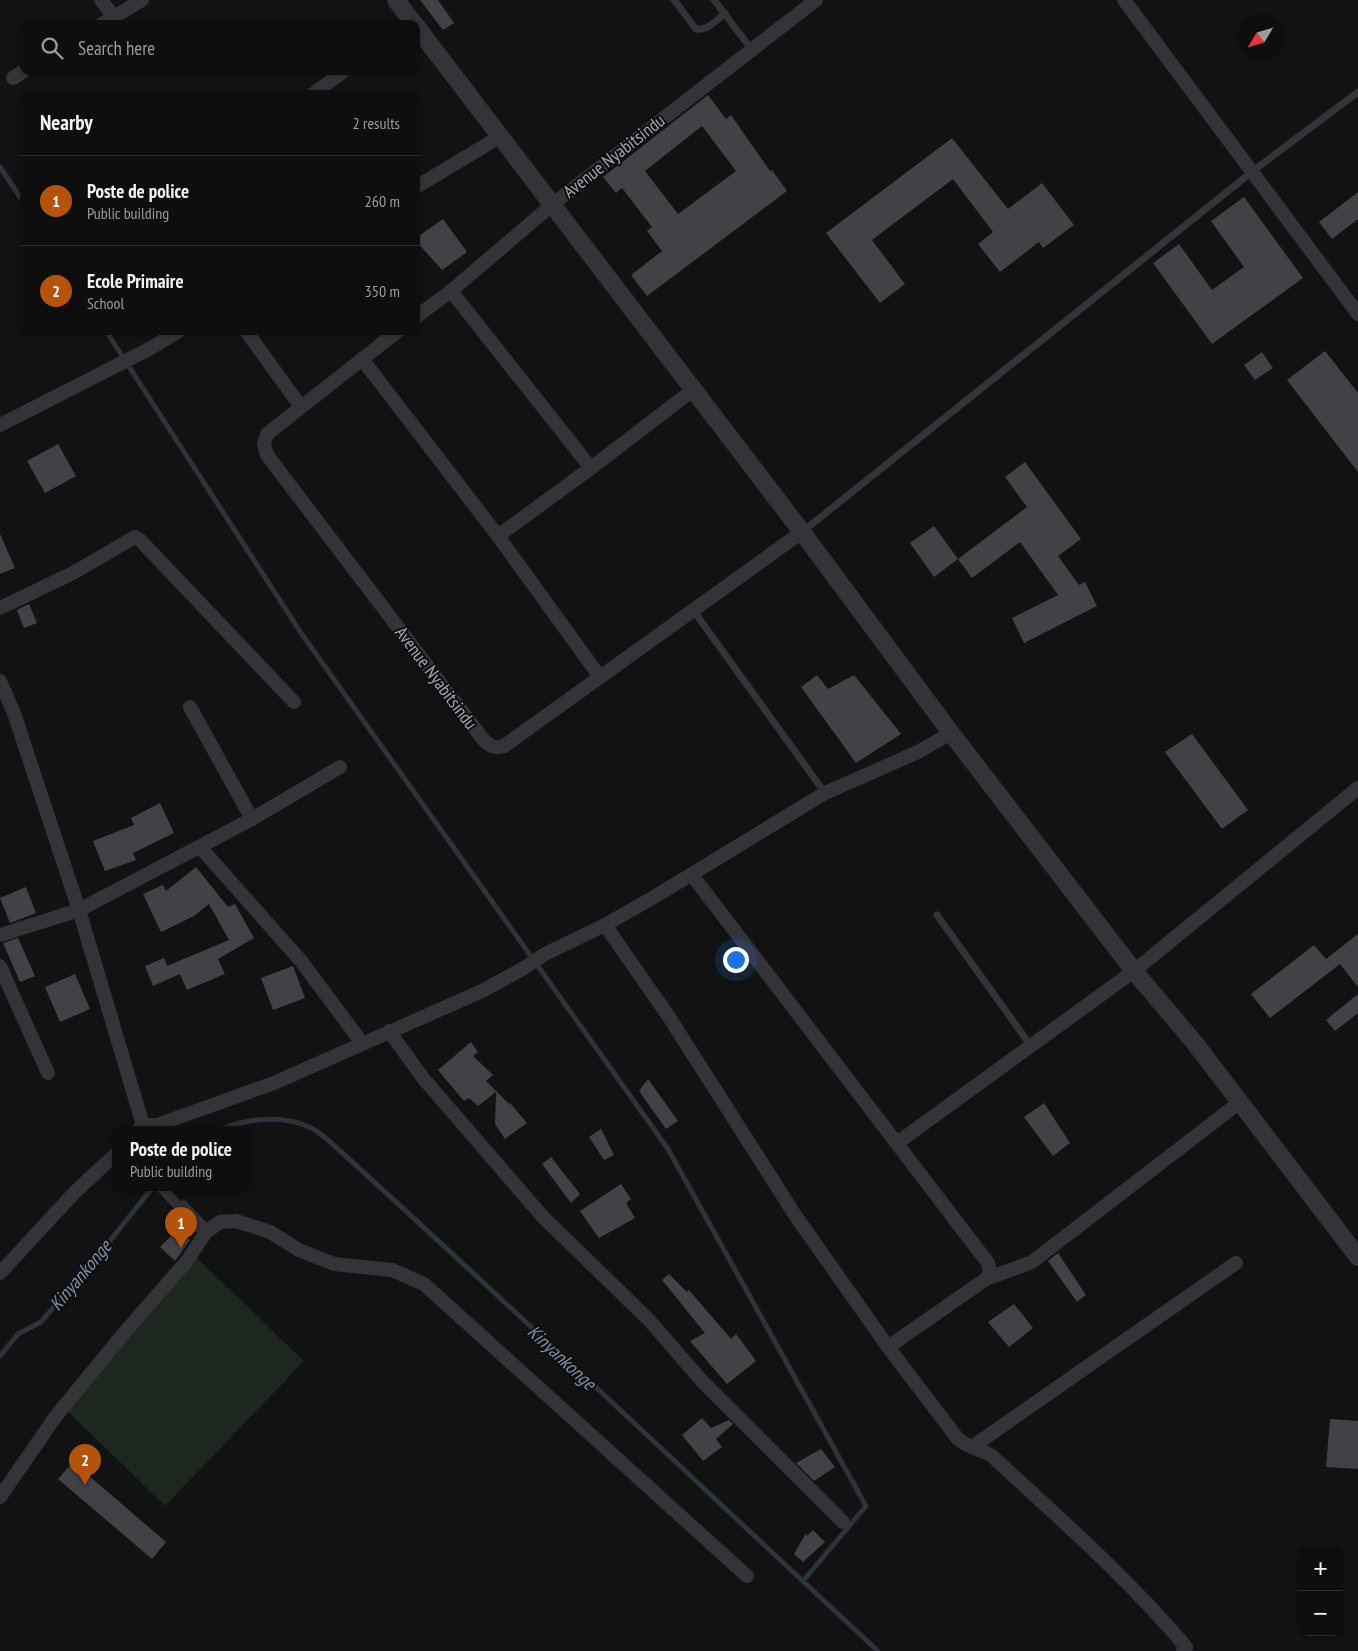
<!DOCTYPE html>
<html lang="en">
<head>
<meta charset="utf-8">
<style>
	body { margin:0; font-family:"PT Sans Narrow",sans-serif; background:#1c1c1c; color:#f1f3f6 }
	.controls { position:absolute; right:15px; bottom:15px; display:grid; overflow:hidden; border-radius:10px; box-shadow:0 1px 4px #0004 }
	.controls button { width:45px; height:45px; display:grid; place-items:center; padding:0; border:0; border-bottom:1px solid #2e2e2e; background:#0e0e0e; color:#f1f3f6; font:25px sans-serif }
	.compass { position:absolute; left:1238px; top:15px; width:45px; height:45px; border-radius:50%; background:#0e0e0e; box-shadow:0 1px 4px #0004; rotate:232deg }
	.you { position:absolute; left:735px; top:959px; width:18px; height:18px; margin:-12px; border:4px solid #fff; border-radius:50%; background:#1a73e8; box-shadow:0 0 0 8px #1a73e833 }
	.badge { display:grid; place-items:center; width:32px; height:32px; border-radius:50%; background:#b45309; color:#fff; font-size:16px; font-weight:700 }
	.pin { position:absolute; translate:-50% -41px; filter:drop-shadow(0 1px 2px #0008) }
	.pin::after { content:''; position:absolute; top:26px; width:18px; height:15px; background:inherit; clip-path:polygon(0 0,100% 0,50% 100%) }
	.popup { position:absolute; left:112px; top:1126px; width:138px; height:65px; box-sizing:border-box; display:grid; place-content:center; border-radius:10px; background:#0e0e0e; filter:drop-shadow(0 1px 4px #0005); font-size:16px; white-space:nowrap; color:#9b9c9e }
	.popup b { font-size:19px; color:#f1f3f6 }
	.popup::after { content:''; position:absolute; left:50%; top:100%; margin-left:-10px; border:10px solid transparent; border-top-color:#0e0e0e }
	.list { margin:0; padding:0; list-style:none }
	h2 { display:flex; justify-content:space-between; align-items:center; height:65px; margin:0; padding:0 20px; font-size:21px }
	h2 small { font-size:16px; font-weight:400; color:#9b9c9e }
	.list li { display:grid; grid-template-columns:32px 1fr auto; gap:15px; align-items:center; box-sizing:border-box; height:90px; padding:0 20px; border-top:1px solid #2e2e2e }
	.list b { display:block; font-size:19px; white-space:nowrap }
	.list p { margin:0; font-size:16px; white-space:nowrap; color:#9b9c9e }
	.list em { font-size:16px; font-style:normal; color:#9b9c9e }
	.icon { flex:none; width:28px; height:28px; fill:none; stroke:currentColor; stroke-width:2; stroke-linecap:round; stroke-linejoin:round }
	.map { position:relative; flex:none; width:1358px; height:1651px; overflow:hidden }
	.search { position:absolute; background:#0e0e0e; box-shadow:0 1px 4px #0004; left:20px; top:20px; width:400px; height:55px; display:flex; align-items:center; gap:12px; box-sizing:border-box; padding:0 18px; border-radius:10px; color:#9b9c9e; font-size:19px }
	.panel { position:absolute; background:#0e0e0e; box-shadow:0 1px 4px #0004; left:20px; top:90px; width:400px; height:245px; border-radius:10px }
	.map>svg:first-child { display:block }
	.green { fill:#1e2620 }
	.lines { fill:none; stroke-linecap:round; stroke-linejoin:round }
	.stream { stroke:#2c333b; stroke-width:5 }
	.building { fill:#414246; fill-rule:evenodd }
	.service { stroke:#333338; stroke-width:7 }
	.minor { stroke:#333338; stroke-width:14 }
	.tertiary { stroke:#333338; stroke-width:18 }
	.labels { text-anchor:middle; stroke-width:4; stroke-linejoin:round; paint-order:stroke }
	.street-label { font-size:18px; fill:#a4a7b3; stroke:#0d0d0e }
	.water-label { font-size:19px; font-style:italic; fill:#7d92ac; stroke:#0d0d0e }
</style>
</head>
<body>
<div class="map">
<svg width="1358" height="1651" viewBox="0 0 1358 1651">
	<rect width="100%" height="100%" fill="#121213"/>
	<polygon class="green" points="198,1259 304,1361 165,1506 59,1403"/>
	<g class="lines">
		<g class="stream">
			<polyline points="0,167 24,203"/>
			<polyline points="106,331 301,633 668,1149 866,1506 803,1581"/>
			<path d="M222,1129C249,1118 286,1114 313,1129C322,1134 330,1142 338,1149C520,1314 698,1484 878,1651"/>
			<polyline points="0,1356 18,1334 41,1322 105,1247 153,1187"/>
		</g>
	</g>
	<g class="building">
		<polygon points="420,0 438,0 454,23 443,30"/>
		<path d="M708,95L726,119L731,115L770,171L772,170L787,191L647,296L631,275L662,251L647,231L652,227L622,188L616,193L603,177ZM702,126L736,171L678,214L645,171Z"/>
		<polygon points="952,138 1008,209 1042,183 1074,225 1043,248 1039,242 1000,272 978,244 993,232 953,179 872,240 905,284 880,303 826,233"/>
		<polygon points="1358,192 1358,219 1332,239 1319,222"/>
		<polygon points="1244,197 1303,278 1212,344 1153,263 1179,244 1212,290 1244,267 1211,221"/>
		<polygon points="443,219 467,252 442,270 416,241 416,238"/>
		<polygon points="1325,351 1358,393 1358,472 1287,380"/>
		<polygon points="1262,352 1273,368 1255,380 1244,365"/>
		<polygon points="58,444 76,476 45,493 27,461"/>
		<polygon points="1025,462 1081,539 1058,556 1079,585 1085,582 1097,606 1024,643 1012,618 1058,595 1020,542 972,578 958,559 1027,507 1005,477"/>
		<polygon points="934,526 958,559 934,577 910,543"/>
		<polygon points="0,534 15,568 0,574"/>
		<polygon points="29,604 37,623 24,628 17,610"/>
		<polygon points="817,675 828,689 854,675 901,734 856,763 801,687"/>
		<polygon points="1192,734 1248,810 1222,829 1165,752"/>
		<polygon points="160,803 174,833 133,853 136,860 105,871 93,841 134,825 131,818"/>
		<polygon points="196,867 228,907 235,904 254,938 218,959 225,974 187,990 180,974 153,986 145,966 164,958 167,966 229,940 209,904 194,916 161,932 143,894 163,885 166,891"/>
		<polygon points="26,887 36,913 10,923 0,898"/>
		<polygon points="1358,934 1358,987 1340,964 1270,1018 1251,994 1314,945 1326,959"/>
		<polygon points="18,938 35,976 20,982 3,943"/>
		<polygon points="293,966 305,998 273,1010 261,978"/>
		<polygon points="75,974 90,1009 60,1022 45,987"/>
		<polygon points="1358,994 1358,1013 1335,1031 1326,1020"/>
		<polygon points="471,1042 478,1052 473,1056 493,1075 486,1081 509,1104 510,1103 527,1123 505,1139 495,1124 496,1092 478,1106 469,1098 464,1101 438,1070"/>
		<polygon points="648,1079 678,1121 666,1129 639,1091"/>
		<polygon points="1044,1103 1070,1143 1053,1156 1024,1117"/>
		<polygon points="601,1129 614,1155 604,1160 589,1137"/>
		<polygon points="551,1157 580,1194 571,1203 542,1164"/>
		<polygon points="621,1184 631,1199 626,1203 635,1218 599,1238 580,1211"/>
		<polygon points="178,1229 190,1240 175,1261 160,1247"/>
		<polygon points="1058,1253 1086,1295 1077,1302 1048,1261"/>
		<polygon points="669,1274 687,1292 689,1290 731,1339 736,1334 756,1361 727,1384 690,1341 705,1333 662,1280"/>
		<polygon points="1014,1304 1033,1328 1009,1347 988,1322"/>
		<polygon points="702,1418 711,1428 729,1420 733,1424 716,1439 722,1447 703,1461 682,1435"/>
		<polygon points="1330,1419 1358,1421 1358,1469 1326,1467"/>
		<polygon points="821,1449 835,1467 814,1481 796,1463"/>
		<polygon points="73,1462 166,1542 152,1559 58,1479"/>
		<polygon points="813,1530 825,1542 803,1562 794,1554 806,1533 807,1536"/>
	</g>
	<g class="lines">
		<g class="service">
			<path d="M674,0L696,29C707,31 717,20 725,13"/>
			<polyline points="714,0 752,50"/>
			<polyline points="802,532 1253,171 1358,92"/>
			<polyline points="693,610 825,793"/>
			<polyline points="937,915 1031,1046"/>
		</g>
		<g class="minor">
			<polyline points="101,0 114,17"/>
			<polyline points="1124,0 1358,314"/>
			<polyline points="102,24 142,0"/>
			<polyline points="13,78 24,71"/>
			<polyline points="313,94 344,71"/>
			<polyline points="416,187 501,136"/>
			<polyline points="451,291 591,468"/>
			<polyline points="416,317 451,291 553,204 816,0"/>
			<polyline points="246,331 301,407"/>
			<path d="M398,331L267,434L264,444L267,455L483,739C490,746 494,749 504,746L802,532"/>
			<polyline points="362,359 498,536 600,677"/>
			<polyline points="0,425 151,348 179,331"/>
			<polyline points="498,536 591,468 693,390"/>
			<polyline points="0,608 73,573 135,537 140,540 294,702"/>
			<polyline points="0,681 14,713 79,910 143,1125"/>
			<polyline points="190,707 252,819"/>
			<polyline points="200,847 301,961 362,1043"/>
			<polyline points="692,875 988,1263 990,1272 986,1279 888,1347"/>
			<path d="M605,925L669,1017L795,1215L888,1347L958,1439C968,1448 981,1449 992,1456C1059,1518 1128,1578 1186,1647L1183,1651"/>
			<polyline points="0,935 79,910 252,819 340,767"/>
			<polyline points="0,966 48,1073"/>
			<polyline points="389,1031 423,1078 543,1217 649,1320 701,1380 843,1522"/>
			<polyline points="139,1129 143,1125 157,1125 274,1083 482,991 524,968 545,954 605,925 654,897 825,793 918,752 951,733"/>
			<polyline points="897,1143 1134,971 1358,788"/>
			<polyline points="163,1187 206,1232"/>
			<polyline points="0,1273 75,1192 116,1154"/>
			<polyline points="986,1279 1032,1262 1240,1102"/>
			<polyline points="972,1447 1236,1263"/>
			<polyline points="0,1497 56,1416 125,1332 187,1261 206,1232 220,1222 236,1221 270,1232 299,1250 334,1264 392,1270 424,1284 747,1576"/>
		</g>
		<g class="tertiary">
			<polyline points="396,0 414,24"/>
			<polyline points="416,26 802,532 951,733 1134,971 1194,1042 1358,1257"/>
		</g>
	</g>
	<g class="labels">
		<g class="street-label">
			<text transform="translate(614 156) rotate(-38)" y="6">Avenue Nyabitsindu</text>
			<text transform="translate(436 678) rotate(53)" y="6">Avenue Nyabitsindu</text>
		</g>
		<g class="water-label">
			<text transform="translate(80 1275) rotate(-50)" y="7">Kinyankonge</text>
			<text transform="translate(562 1357) rotate(43)" y="7">Kinyankonge</text>
		</g>
	</g>
</svg>
<div class="controls">
<button>+</button>
<button>−</button>
</div>
<svg class="compass" viewBox="-18 -18 36 36"><path d="M0-13l5 13h-10z" fill="#e53935"/><path d="M0 13l5-13h-10z" fill="#9b9c9e"/></svg>
<div class="you"></div>
<div class="pin badge" style="left:181px;top:1248px">1</div>
<div class="popup"><b>Poste de police</b>Public building</div>
<div class="pin badge" style="left:85px;top:1485px">2</div>
<div class="search"><svg class="icon" aria-label="search" viewBox="0 0 24 24"><circle cx="10" cy="10" r="6"/><path d="M15 15l6 6"/></svg>Search here</div>
<section class="panel">
<h2>Nearby<small>2 results</small></h2>
<ul class="list">
<li><span class="badge">1</span><div><b>Poste de police</b><p>Public building</p></div><em>260 m</em></li>
<li><span class="badge">2</span><div><b>Ecole Primaire</b><p>School</p></div><em>350 m</em></li>
</ul>
</section>
</div>
</body>
</html>
